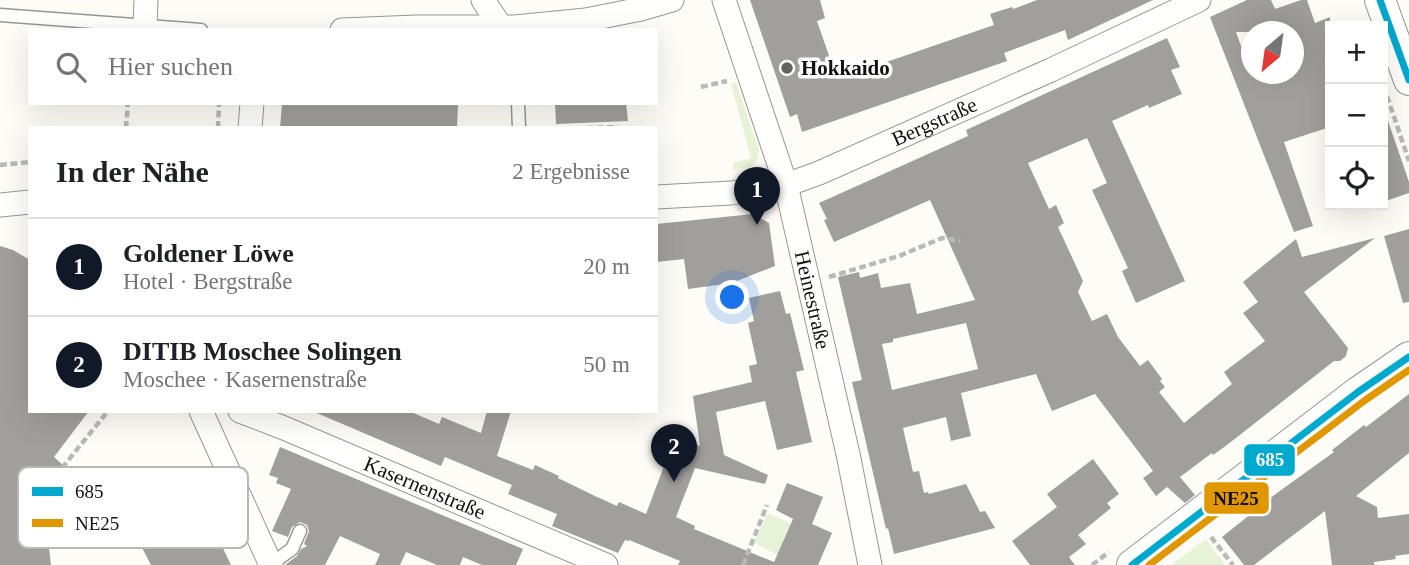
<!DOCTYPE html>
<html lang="de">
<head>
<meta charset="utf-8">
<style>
	body { margin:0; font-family:"Times New Roman",serif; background:#f6f6f6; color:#202124 }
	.controls { position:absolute; right:21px; top:21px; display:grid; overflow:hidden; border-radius:0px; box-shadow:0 7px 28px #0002 }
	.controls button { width:63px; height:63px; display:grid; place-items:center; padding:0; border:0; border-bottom:2px solid #e0e0e0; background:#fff; color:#202124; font:35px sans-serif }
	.compass { position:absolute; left:1241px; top:21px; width:63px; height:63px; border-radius:50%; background:#fff; box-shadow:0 7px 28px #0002; rotate:209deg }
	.you { position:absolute; left:733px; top:298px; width:24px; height:24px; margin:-18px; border:5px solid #fff; border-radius:50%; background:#1a73e8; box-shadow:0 0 0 10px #1a73e833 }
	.badge { display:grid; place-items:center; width:46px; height:46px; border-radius:50%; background:#111827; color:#fff; font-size:23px; font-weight:700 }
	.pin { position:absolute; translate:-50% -58px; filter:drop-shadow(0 2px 4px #0008) }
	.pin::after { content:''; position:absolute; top:37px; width:24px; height:21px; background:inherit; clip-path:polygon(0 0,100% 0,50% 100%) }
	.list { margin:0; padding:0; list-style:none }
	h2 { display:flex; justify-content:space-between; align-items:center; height:91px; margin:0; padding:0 28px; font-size:30px }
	h2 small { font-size:23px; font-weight:400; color:#757577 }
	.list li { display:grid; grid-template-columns:46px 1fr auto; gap:21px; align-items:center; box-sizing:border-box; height:98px; padding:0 28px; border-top:2px solid #e0e0e0 }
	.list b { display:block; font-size:26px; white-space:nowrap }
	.list p { margin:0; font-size:23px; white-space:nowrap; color:#757577 }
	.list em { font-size:23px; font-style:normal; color:#757577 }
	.icon { flex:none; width:38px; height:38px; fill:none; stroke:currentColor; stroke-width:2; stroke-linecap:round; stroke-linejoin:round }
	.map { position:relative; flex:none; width:1409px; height:565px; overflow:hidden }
	.search { position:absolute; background:#fff; box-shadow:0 7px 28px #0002; left:28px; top:28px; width:630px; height:77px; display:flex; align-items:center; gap:18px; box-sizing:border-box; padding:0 24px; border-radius:0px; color:#757577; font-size:26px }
	.panel { position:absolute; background:#fff; box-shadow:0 7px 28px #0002; left:28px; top:126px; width:630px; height:287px; border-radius:0px }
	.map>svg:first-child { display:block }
	.green { fill:#e7f3d7 }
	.building { fill:#a19f9c; fill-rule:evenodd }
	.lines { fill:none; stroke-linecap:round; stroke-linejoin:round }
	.service-casing { stroke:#979795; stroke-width:15 }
	.minor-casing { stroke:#979795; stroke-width:25 }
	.tertiary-casing { stroke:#979795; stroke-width:32 }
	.path { stroke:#b9b9b8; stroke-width:4.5; stroke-dasharray:7 3.5; stroke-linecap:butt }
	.service { stroke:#fffffe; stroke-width:12 }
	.minor { stroke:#fffffe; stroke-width:23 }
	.tertiary { stroke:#fffffe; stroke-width:30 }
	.bus-1-casing { stroke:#fff; stroke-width:12 }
	.bus-2-casing { stroke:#fff; stroke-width:12 }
	.bus-1 { stroke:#00a9ce; stroke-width:7 }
	.bus-2 { stroke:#e09702; stroke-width:7 }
	.poi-dot { fill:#646362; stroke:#fff; stroke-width:2.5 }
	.labels { text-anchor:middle; stroke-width:7; stroke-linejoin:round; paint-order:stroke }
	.poi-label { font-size:21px; font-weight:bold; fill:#111; stroke:#fff; text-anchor:start }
	.street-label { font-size:21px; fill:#111; stroke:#fff }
	.key { fill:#fff; stroke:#b8b8b8; stroke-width:2 }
	.key-label { font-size:19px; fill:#111 }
	.line-badge { stroke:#fff; stroke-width:2.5 }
	.badge-label { font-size:19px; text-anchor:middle; font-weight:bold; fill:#fff }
	.pale-badge-label { font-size:19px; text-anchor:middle; font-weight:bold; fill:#111 }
</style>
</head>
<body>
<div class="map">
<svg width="1409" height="565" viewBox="0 0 1409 565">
	<rect width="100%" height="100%" fill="#fdfcf7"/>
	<g class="green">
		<path d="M736,82L759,151C758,168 748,166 734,170L733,163L751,158L731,84Z"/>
		<polygon points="768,513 791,524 778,555 754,543"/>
		<polygon points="1206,539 1225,565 1171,565"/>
	</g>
	<g class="building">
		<polygon points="750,0 820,0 825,18 817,21 837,79 994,25 990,14 1012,7 1013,9 1037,0 1153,0 1068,40 1065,30 1004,53 1007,61 802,132 797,114 790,117"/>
		<path d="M1247,0H1271L1275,9L1301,0H1307L1315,23L1330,17V127L1284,142L1313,226L1294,232L1210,17ZM1236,32H1293V74H1251Z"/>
		<path d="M1167,38L1180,67L1171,70L1182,94L1149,108L1148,105L1112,121L1185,281L1136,303L1122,271L1128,268L1092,190L1107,183L1087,138L1028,163L1049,209L1056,205L1064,223L1058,227L1083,281L1078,292L1092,321L1107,314L1118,337L1140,366L1148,360L1162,379L1160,381L1165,387L1159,392L1184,423L1232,384L1224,372L1265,341L1243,313L1258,302L1243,282L1296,239L1302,257L1375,238L1304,292L1348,348L1346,356L1340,361H1334L1227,445L1213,455L1212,453L1180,477L1195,495L1185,503L1167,487L1156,496L1143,478L1153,471L1095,394L1052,411L1036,374L961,393L971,436L951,441L946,417L903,428L913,472L919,471L924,493L928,492L929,494L966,484L980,512L985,511L995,528L894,554L888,528L886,529L852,382L862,380L838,277L859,272L860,278L878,273L881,288L910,283L917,314L975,300L930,200L834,242L824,220L827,219L819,203L968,136L966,130ZM966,323L978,369L892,390L882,344L893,342V339Z"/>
		<polygon points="282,103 458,103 457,128 280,128"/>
		<polygon points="555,103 626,103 628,121 556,124"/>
		<polygon points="1383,115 1386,115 1409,182 1409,193 1383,202"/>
		<polygon points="753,214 769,223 775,266 732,283 688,289 684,259 656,262 656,224"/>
		<polygon points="1409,229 1409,302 1403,303 1384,236"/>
		<polygon points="0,246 13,250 30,260 30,411 89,411 54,457 110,508 168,479 172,483 186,471 217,505 208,517 231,565 151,565 139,542 128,543 128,533 101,531 102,525 47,531 51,565 0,565"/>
		<polygon points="780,291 786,314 790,313 804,370 796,372 812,442 777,450 765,401 716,412 724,455 768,475 765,484 695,468 676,517 695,526 694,529 774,562 793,519 776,510 787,483 823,497 812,524 832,533 818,565 678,565 680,561 629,540 629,541 625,540 618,553 552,526 557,514 508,494 512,485 445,457 441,466 312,411 409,411 439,424 442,417 481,433 487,411 511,411 497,456 533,470 535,465 559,476 558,478 595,496 617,506 619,502 646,514 675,437 700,446 693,396 752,382 749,366 757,364 748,323 754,321 749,298"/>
		<polygon points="1409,394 1409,453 1356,496 1377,507 1378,518 1409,514 1409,554 1395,556 1396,559 1374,562 1374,565 1332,565 1325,511 1254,565 1244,565 1222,537 1277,493 1334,452 1332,450 1364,425 1366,427"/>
		<polygon points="280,447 523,549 516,565 482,565 463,557 460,565 437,565 406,552 400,565 375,565 380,554 340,536 325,565 285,565 297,556 301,549 307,546 304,544 309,531 307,525 300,522 292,527 288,537 272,531 291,489 276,483 278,478 269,475"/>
		<polygon points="1093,459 1119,494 1107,503 1111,508 1078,535 1086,544 1069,557 1075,565 1030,565 1012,541 1057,507 1047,494"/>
	</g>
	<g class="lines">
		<defs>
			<g id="service">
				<polyline points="0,15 201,30"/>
				<polyline points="518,103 519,128"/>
				<polyline points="271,564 292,549 300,531"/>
			</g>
			<g id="minor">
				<polyline points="483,0 501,27"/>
				<path id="s1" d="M724,0L786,185L848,454L870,565"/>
				<polyline points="145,26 146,0"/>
				<polyline points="342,30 416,27 515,27 586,20 641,9 672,0"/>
				<polyline points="250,128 252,103"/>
				<path id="s2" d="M656,197L731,193L786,185L819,173L1051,70L1199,0"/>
				<polyline points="0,205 30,202"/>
				<polyline points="201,411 271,565"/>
				<path id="s3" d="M240,411L284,428L606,565"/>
			</g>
			<g id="tertiary">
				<polyline points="1380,0 1409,80"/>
				<polyline points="1132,565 1358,392 1409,357"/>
			</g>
		</defs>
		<use href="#service" class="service-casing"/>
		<use href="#minor" class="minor-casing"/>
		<use href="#tertiary" class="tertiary-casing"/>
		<g class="path">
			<polyline points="701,87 727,81"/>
			<polyline points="1387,96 1409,161"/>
			<polyline points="126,128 128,103"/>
			<polyline points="218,128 219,103"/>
			<polyline points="586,128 618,127"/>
			<polyline points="0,165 30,162"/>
			<polyline points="829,277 899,256 942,238 960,241"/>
			<polyline points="62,468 108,411"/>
			<polyline points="1211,537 1233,565"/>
			<polyline points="743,565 767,505"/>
			<polyline points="1092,565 1109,552"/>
		</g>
		<use href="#service" class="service"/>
		<use href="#minor" class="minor"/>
		<use href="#tertiary" class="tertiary"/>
		<defs>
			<g id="bus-1">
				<polyline points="1380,0 1409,80"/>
				<polyline points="1132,565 1358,392 1409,357"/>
			</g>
			<polyline id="bus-2" points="1149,565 1364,401 1409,370"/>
		</defs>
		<use href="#bus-1" class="bus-1-casing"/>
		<use href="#bus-2" class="bus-2-casing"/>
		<use href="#bus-1" class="bus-1"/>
		<use href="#bus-2" class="bus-2"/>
	</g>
	<circle class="poi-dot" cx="787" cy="68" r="7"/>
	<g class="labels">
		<g class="poi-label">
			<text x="801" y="75">Hokkaido</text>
		</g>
		<g class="street-label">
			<text dy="7" stroke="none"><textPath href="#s2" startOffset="292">Bergstraße</textPath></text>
			<text dy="7" stroke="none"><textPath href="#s1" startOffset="313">Heinestraße</textPath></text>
			<text dy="7" stroke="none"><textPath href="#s3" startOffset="200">Kasernenstraße</textPath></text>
		</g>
	</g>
	<rect x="18" y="467" width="230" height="81" rx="10" class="key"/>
	<rect x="32" y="487" width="31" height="9" fill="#00a9ce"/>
	<rect x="32" y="519" width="31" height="8" fill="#e09702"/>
	<g class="key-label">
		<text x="75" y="498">685</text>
		<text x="75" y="530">NE25</text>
	</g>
	<g class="line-badge">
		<rect x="1243" y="443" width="53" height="34" rx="7" fill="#00a9ce"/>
		<rect x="1203" y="481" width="67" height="34" rx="7" fill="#e09702"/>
	</g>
	<g class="badge-label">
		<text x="1270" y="466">685</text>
	</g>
	<g class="pale-badge-label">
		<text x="1236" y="505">NE25</text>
	</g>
</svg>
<div class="controls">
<button>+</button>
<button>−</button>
<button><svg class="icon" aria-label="locate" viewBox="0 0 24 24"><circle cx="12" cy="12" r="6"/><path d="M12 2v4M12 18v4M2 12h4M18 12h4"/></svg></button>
</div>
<svg class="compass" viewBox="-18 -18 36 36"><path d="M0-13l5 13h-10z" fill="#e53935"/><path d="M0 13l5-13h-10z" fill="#757577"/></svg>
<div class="you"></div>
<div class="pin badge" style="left:757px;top:225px">1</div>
<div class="pin badge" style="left:674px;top:482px">2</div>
<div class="search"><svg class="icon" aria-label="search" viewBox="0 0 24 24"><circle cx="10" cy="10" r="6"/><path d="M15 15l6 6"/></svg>Hier suchen</div>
<section class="panel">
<h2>In der Nähe<small>2 Ergebnisse</small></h2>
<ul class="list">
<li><span class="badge">1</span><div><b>Goldener Löwe</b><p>Hotel · Bergstraße</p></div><em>20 m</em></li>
<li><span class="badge">2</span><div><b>DITIB Moschee Solingen</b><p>Moschee · Kasernenstraße</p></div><em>50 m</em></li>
</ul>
</section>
</div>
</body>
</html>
